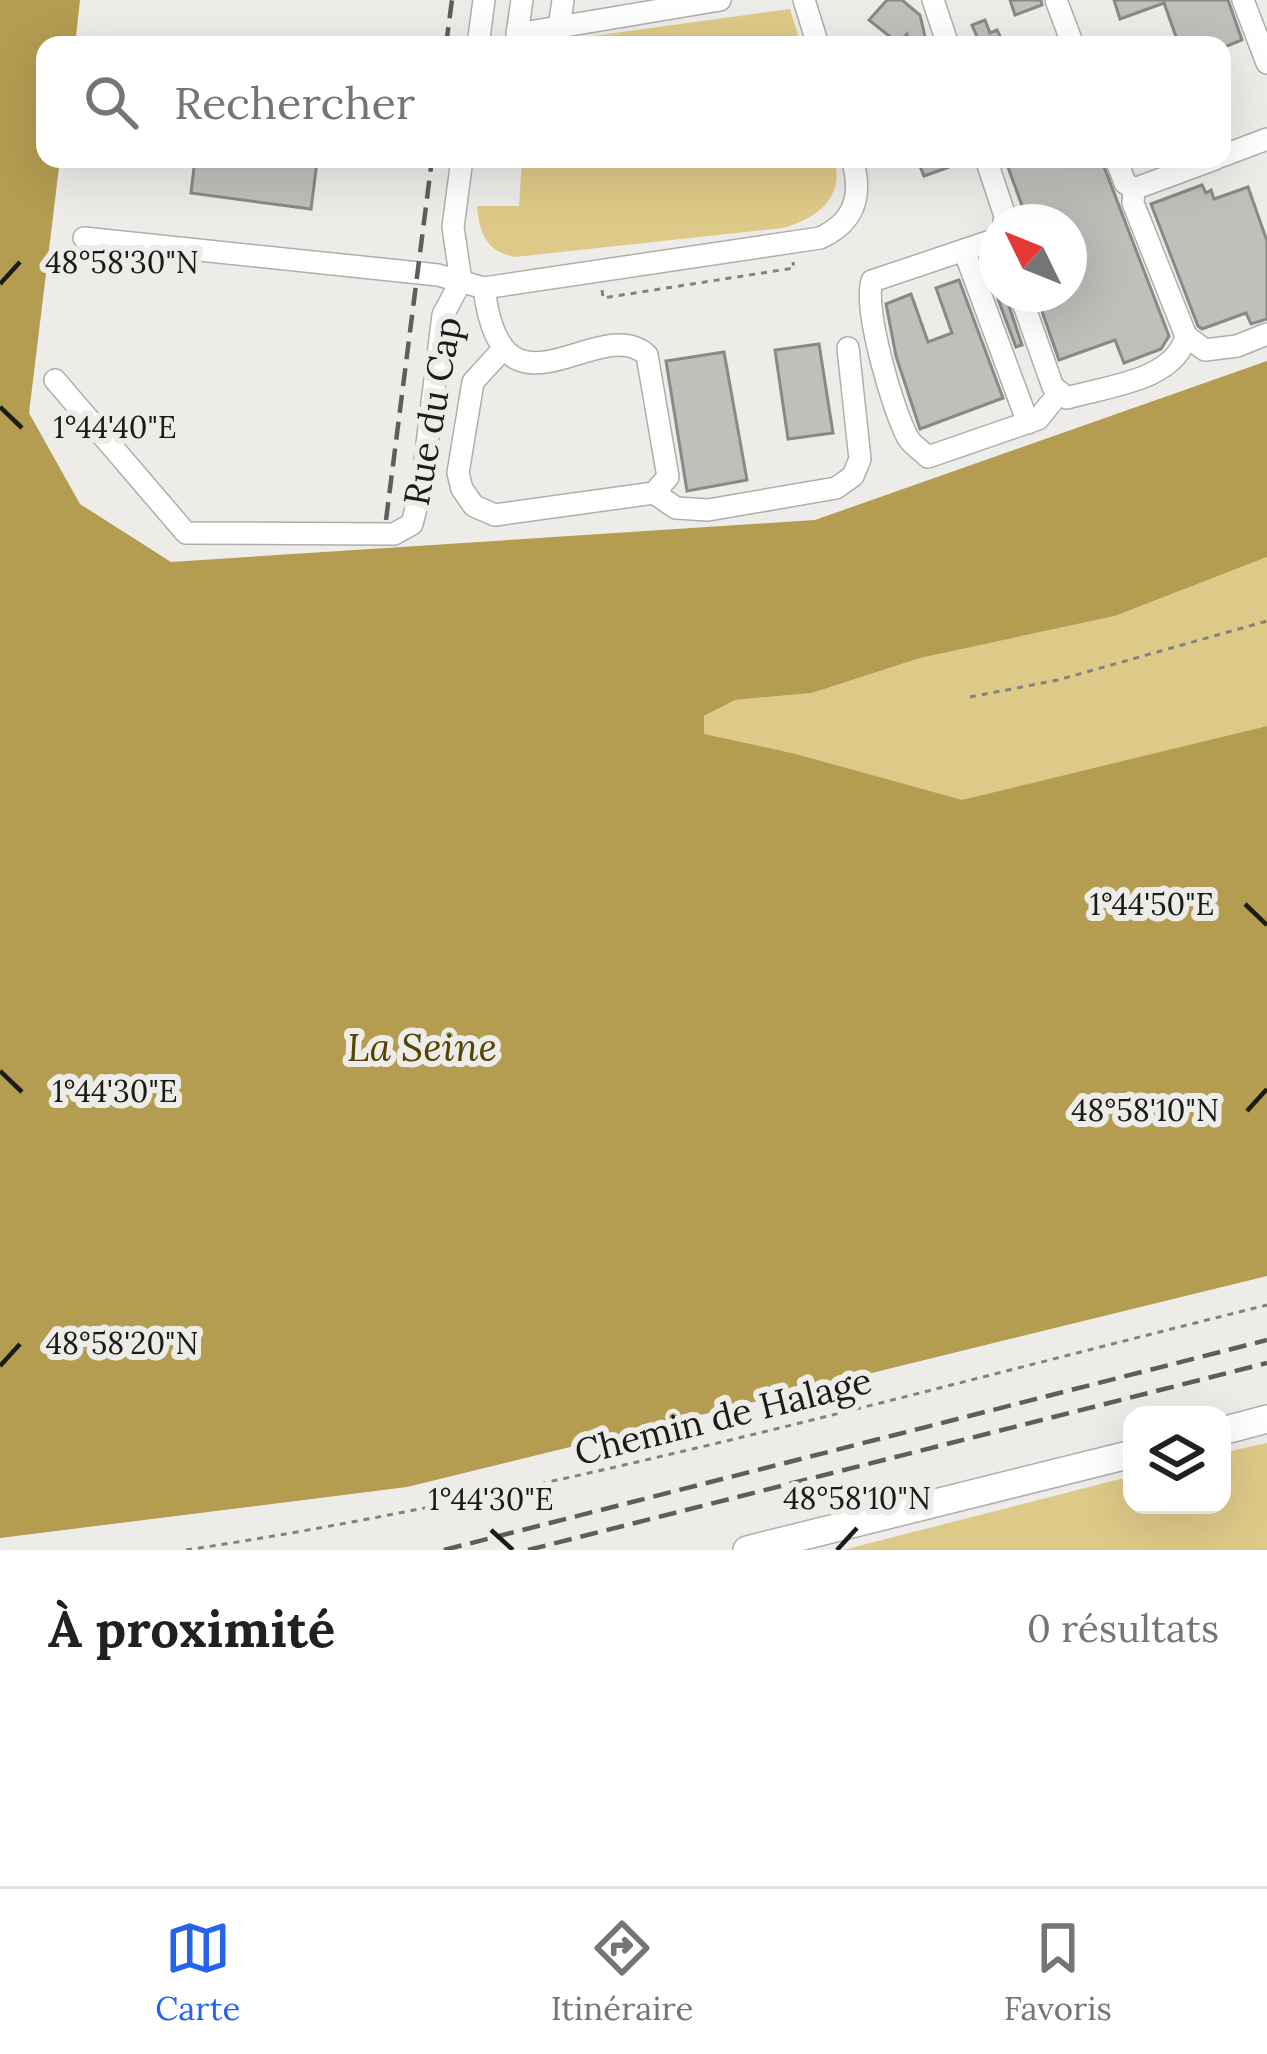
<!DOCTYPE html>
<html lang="fr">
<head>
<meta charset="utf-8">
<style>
	body { margin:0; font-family:Lora,serif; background:#f6f6f6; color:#202124 }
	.controls { position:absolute; right:36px; bottom:36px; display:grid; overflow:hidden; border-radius:24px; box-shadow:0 12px 48px #0002 }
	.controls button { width:108px; height:108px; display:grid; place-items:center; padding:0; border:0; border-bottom:3px solid #e0e0e0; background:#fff; color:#202124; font:60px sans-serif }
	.compass { position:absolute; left:979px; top:204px; width:108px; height:108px; border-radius:50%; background:#fff; box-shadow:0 12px 48px #0002; rotate:313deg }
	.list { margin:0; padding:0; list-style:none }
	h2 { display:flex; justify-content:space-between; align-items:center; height:156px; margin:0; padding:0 48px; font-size:51px }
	h2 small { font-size:39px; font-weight:400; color:#757577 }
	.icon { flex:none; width:66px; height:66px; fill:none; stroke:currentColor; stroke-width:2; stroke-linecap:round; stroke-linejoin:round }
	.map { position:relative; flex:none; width:1267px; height:1550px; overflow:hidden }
	.search { position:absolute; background:#fff; box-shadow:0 12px 48px #0002; left:36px; right:36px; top:36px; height:132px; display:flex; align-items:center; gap:30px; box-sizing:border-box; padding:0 42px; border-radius:24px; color:#757577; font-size:45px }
	.sheet { height:336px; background:#fff }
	nav { display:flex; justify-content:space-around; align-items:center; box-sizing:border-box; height:168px; border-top:3px solid #e0e0e0; background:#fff; font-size:33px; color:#757577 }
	nav a { display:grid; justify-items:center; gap:6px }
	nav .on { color:#2563eb }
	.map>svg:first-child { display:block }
	.green { fill:#deca88 }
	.water { fill:#b49c50 }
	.building { fill:#c0bfbc; stroke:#8a8985; stroke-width:3 }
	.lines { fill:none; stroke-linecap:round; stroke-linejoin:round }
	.minor-casing { stroke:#afaeaa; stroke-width:24 }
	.major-casing { stroke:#afaeaa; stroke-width:30 }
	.path { stroke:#83827f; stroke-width:3; stroke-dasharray:6 6; stroke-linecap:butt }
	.minor { stroke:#fff; stroke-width:21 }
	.major { stroke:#fff; stroke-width:27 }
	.rail { stroke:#5f5e5c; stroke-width:4.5; stroke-dasharray:18 9; stroke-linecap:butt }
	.ticks { fill:none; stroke:#1b1b19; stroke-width:4.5 }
	.labels { text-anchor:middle; stroke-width:12; stroke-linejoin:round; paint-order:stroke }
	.street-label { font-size:36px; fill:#1b1b19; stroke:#eeece9 }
	.water-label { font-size:39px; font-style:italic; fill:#554404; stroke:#eeece9 }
	.ticks-label { font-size:30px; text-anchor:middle; fill:#1b1b19; stroke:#eeece9; stroke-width:12; stroke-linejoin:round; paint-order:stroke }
</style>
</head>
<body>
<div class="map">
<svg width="1267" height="1550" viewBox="0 0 1267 1550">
	<rect width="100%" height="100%" fill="#eeece9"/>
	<g class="green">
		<polygon points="790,9 801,45 527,45"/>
		<path d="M522,159H834C845,197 818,218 783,228L515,257C487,252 479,233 477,206H519Z"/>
		<polygon points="1267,557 1267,726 962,801 796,754 704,735 704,716 735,700 812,693 920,658 1115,616"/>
		<polygon points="1267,1443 1267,1550 843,1550 1132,1476 1132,1505 1222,1505 1222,1453"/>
	</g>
	<polygon class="water" points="0,0 80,0 75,45 45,45 45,159 60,159 29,413 80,504 171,562 815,520 1267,361 1267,557 1115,616 920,658 812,693 735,700 704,716 704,734 796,754 962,800 1267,726 1267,1276 407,1487 0,1538"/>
	<g class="building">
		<polygon points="887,0 902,0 920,15 927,45 910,45 907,34 898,43 869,20"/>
		<polygon points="1010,0 1041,0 1042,5 1015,15"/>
		<polygon points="1114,0 1228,0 1242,40 1222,48 1179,45 1164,3 1120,19"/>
		<polygon points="985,20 990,33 997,30 1003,42 966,45 978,39 972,25"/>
		<polygon points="195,159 317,162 311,209 191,193"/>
		<polygon points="917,159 966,159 966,161 924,176"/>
		<polygon points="1005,159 1101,159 1169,336 1161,349 1124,363 1115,340 1059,360 1036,294 1069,294 1069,222 1028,222"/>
		<polygon points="1202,185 1206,193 1211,190 1214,199 1248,187 1267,241 1267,319 1251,324 1246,313 1202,329 1198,326 1151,204"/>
		<polygon points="995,256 997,294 1005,294 1022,345 1016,347 983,259"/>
		<polygon points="959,280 1003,398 920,429 896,356 886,304 911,294 928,342 952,333 936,288"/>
		<polygon points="819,344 833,433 788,439 775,350"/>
		<polygon points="724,352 747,480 687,491 666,361"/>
	</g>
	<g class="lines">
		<defs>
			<g id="minor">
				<polyline points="522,0 517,34 720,0"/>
				<polyline points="804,0 818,45"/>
				<polyline points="933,0 948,45"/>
				<polyline points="1056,0 1073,45"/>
				<polyline points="1243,0 1267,63"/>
				<polyline points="559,28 563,0"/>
				<polyline points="478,45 484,0"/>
				<polyline points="1222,156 1267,139"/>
				<polyline points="986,159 1005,216 1004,222"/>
				<polyline points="1116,159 1125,183 1134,189 1215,159"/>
				<path d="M84,238L438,275L484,288L820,238C855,222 863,195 852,159"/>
				<path d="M997,239L872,281C863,308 893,411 908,438C912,445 922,451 928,457L1038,419L1060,392"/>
				<polyline points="964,250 1028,423"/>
				<path d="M484,288C502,436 598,311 647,355L668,477L654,493L495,515L474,506L462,489L458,473L473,382L503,349"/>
				<path d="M1020,294L1053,387L1067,398C1107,386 1175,381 1186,336L1133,203L1134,189"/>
				<polyline points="1186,336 1205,350 1237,346 1267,334"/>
				<polyline points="55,380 186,533 394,534 412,524 422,484 443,315 461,281 453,227 462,159"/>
				<polyline points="654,493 676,508 708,510 836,488 853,476 860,459 848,348"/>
			</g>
			<g id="major">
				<polyline points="1222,1431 1267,1419"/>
				<polyline points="747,1550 1132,1454"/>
			</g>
		</defs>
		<use href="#minor" class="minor-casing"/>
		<use href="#major" class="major-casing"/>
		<g class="path">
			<polyline points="602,290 603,298 794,268 793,262"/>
			<polyline points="970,697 1058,680 1267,621"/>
			<path d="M186,1550C552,1495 908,1394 1267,1305"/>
		</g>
		<use href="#minor" class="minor"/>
		<use href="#major" class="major"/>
		<g class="rail">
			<polyline points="446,45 452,0"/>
			<polyline points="386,520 432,159"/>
			<polyline points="444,1550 1267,1340"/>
			<polyline points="528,1550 1267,1363"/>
		</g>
	</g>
	<path class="ticks" d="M0,284L20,262M0,407L22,428M1245,904L1267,925M0,1071L22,1092M1247,1111L1267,1089M0,1366L20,1344M491,1530L513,1550M837,1550L857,1528"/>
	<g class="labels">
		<g class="street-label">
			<text transform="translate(432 411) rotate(-80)" y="13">Rue du Cap</text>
			<text transform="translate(723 1416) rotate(-14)" y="13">Chemin de Halage</text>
		</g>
		<g class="water-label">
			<text x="422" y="1061">La Seine</text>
		</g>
	</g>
	<g class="ticks-label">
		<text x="122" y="273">48°58'30"N</text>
		<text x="115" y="438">1°44'40"E</text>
		<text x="1152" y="915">1°44'50"E</text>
		<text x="115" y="1102">1°44'30"E</text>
		<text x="1145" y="1121">48°58'10"N</text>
		<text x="122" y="1354">48°58'20"N</text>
		<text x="857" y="1509">48°58'10"N</text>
		<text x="491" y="1510">1°44'30"E</text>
	</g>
</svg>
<div class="controls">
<button><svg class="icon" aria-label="layers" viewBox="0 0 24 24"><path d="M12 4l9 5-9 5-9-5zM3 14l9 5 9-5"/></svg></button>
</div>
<svg class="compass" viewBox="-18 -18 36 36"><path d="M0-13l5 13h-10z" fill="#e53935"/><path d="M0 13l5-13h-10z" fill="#757577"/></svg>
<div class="search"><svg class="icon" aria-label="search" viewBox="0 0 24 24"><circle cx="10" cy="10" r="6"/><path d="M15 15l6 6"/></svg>Rechercher</div>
</div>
<section class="sheet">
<h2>À proximité<small>0 résultats</small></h2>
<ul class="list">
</ul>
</section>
<nav>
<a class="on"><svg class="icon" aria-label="map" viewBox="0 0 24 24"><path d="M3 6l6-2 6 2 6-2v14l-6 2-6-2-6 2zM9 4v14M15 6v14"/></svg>Carte</a>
<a><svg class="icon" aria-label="directions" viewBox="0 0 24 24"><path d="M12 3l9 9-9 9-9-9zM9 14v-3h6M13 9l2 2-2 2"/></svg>Itinéraire</a>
<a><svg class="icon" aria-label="saved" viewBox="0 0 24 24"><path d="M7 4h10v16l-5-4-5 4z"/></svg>Favoris</a>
</nav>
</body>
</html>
